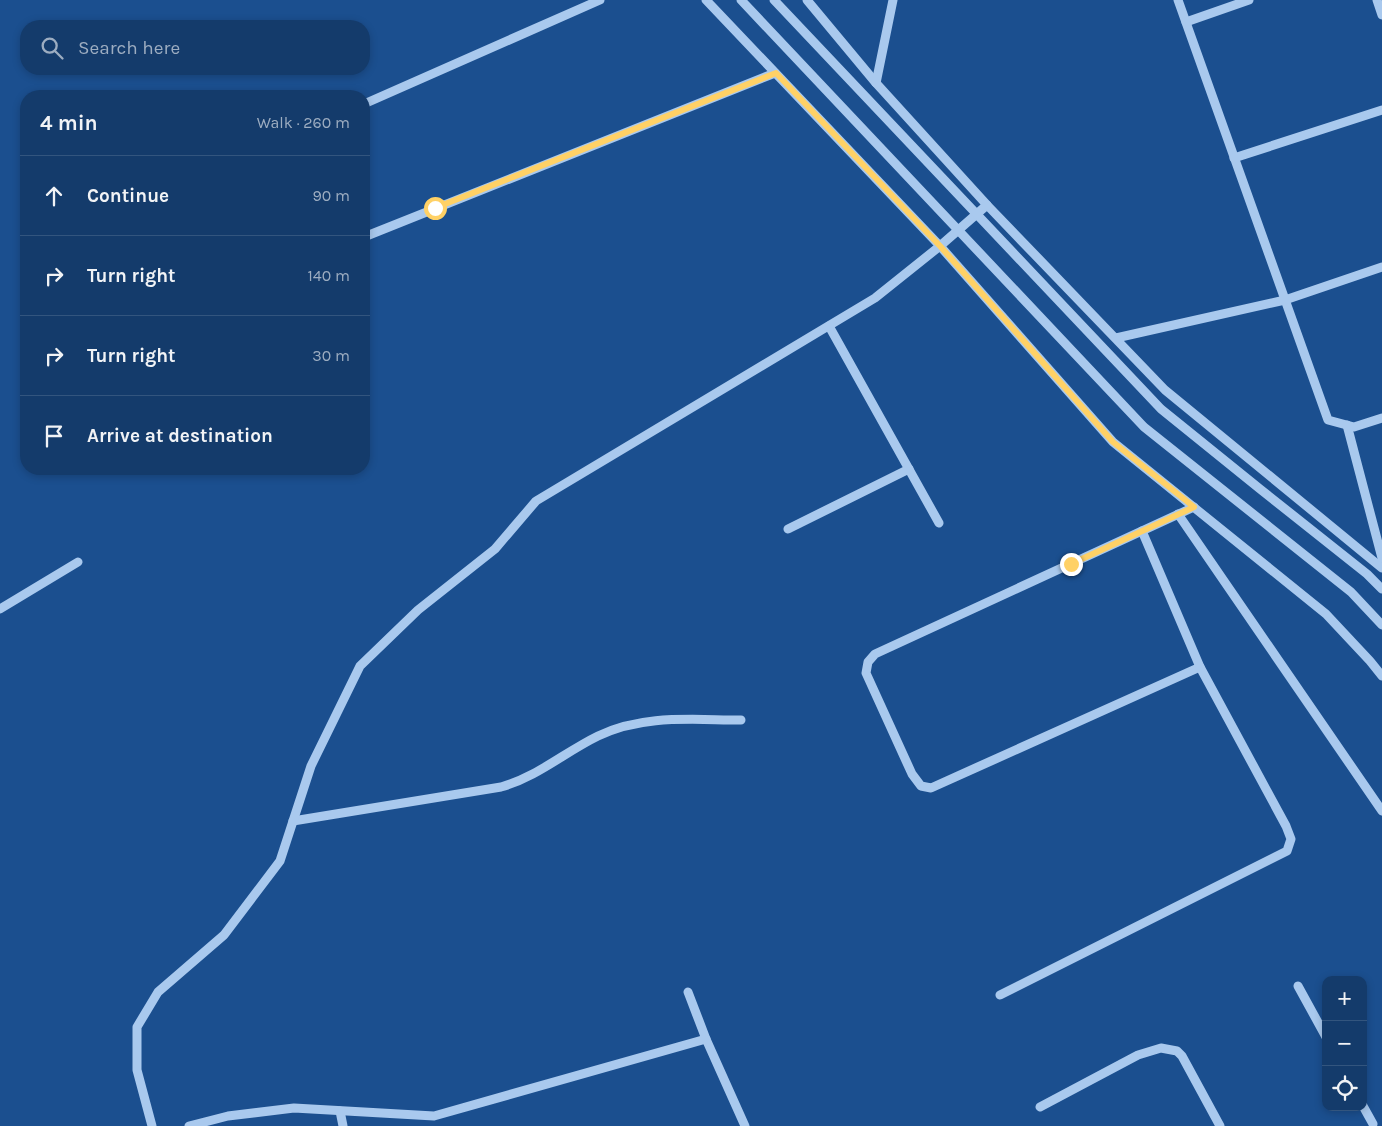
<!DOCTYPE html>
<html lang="en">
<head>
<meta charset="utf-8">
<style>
	body { margin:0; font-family:Karla,sans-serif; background:#214673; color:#f1f3f6 }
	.controls { position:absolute; right:15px; bottom:15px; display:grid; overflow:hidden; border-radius:10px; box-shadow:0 2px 8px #0003 }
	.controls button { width:45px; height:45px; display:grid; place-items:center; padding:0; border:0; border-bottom:1px solid #33557e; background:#143b6b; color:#f1f3f6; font:25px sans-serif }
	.stop { position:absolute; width:15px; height:15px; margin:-11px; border:4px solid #ffd166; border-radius:50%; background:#fff }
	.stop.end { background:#ffd166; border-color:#fff; box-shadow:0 1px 5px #0008 }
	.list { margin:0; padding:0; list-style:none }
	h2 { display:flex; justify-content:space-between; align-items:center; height:65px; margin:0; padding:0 20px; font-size:21px }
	h2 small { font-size:16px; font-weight:400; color:#9dadc1 }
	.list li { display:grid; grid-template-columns:32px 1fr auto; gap:15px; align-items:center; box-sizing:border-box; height:80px; padding:0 20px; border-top:1px solid #33557e }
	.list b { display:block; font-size:19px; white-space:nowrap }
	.list em { font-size:16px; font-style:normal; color:#9dadc1 }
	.icon { flex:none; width:28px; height:28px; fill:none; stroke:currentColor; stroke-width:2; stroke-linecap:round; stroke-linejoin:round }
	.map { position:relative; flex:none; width:1382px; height:1126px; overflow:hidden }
	.search { position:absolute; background:#143b6b; box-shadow:0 2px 8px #0003; left:20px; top:20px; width:350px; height:55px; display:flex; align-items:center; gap:12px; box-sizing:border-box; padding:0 18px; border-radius:20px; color:#9dadc1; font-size:19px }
	.panel { position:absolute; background:#143b6b; box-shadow:0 2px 8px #0003; left:20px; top:90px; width:350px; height:385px; border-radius:20px }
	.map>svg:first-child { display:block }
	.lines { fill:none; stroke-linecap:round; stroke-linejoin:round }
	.minor { stroke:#a9c9ee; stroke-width:9 }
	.minor-bridge { stroke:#a9c9ee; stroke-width:9 }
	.route { stroke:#ffd166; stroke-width:6 }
</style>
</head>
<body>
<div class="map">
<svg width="1382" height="1126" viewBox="0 0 1382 1126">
	<rect width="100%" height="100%" fill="#1b4f8f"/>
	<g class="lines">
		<g class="minor">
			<polyline points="706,0 940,246 1113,442 1326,614 1370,661 1382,676"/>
			<polyline points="807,0 876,83 987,205 1165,390 1382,568"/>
			<polyline points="1178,0 1328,420 1354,427 1382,418"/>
			<polyline points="1377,0 1382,15"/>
			<polyline points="1186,22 1249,0"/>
			<polyline points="876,83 893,0"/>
			<polyline points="364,104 600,0"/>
			<polyline points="1234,158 1382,110"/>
			<polyline points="364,237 775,73"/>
			<polyline points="829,326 939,523"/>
			<polyline points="1116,338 1285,300 1382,267"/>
			<polyline points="1347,425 1382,558"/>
			<polyline points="1194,507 875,654 868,662 866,673 912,774 921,786 931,788 1200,667"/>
			<polyline points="1178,514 1382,811"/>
			<polyline points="788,529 909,469"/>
			<polyline points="0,609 78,562"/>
			<path d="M293,821L501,787C537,777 565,752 598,736C643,714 693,720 741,720"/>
			<polyline points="1298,986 1326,1037"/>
			<polyline points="688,992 706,1039 745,1126"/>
			<polyline points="1000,995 1287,851 1291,839 1286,826 1200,667 1142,531"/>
			<polyline points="1363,1106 1373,1124"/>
			<polyline points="1040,1107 1138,1055 1161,1048 1177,1051 1182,1056 1220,1126"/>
			<polyline points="340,1111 343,1126"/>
			<polyline points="152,1126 137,1070 137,1027 158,992 224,935 280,861 311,766 360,666 418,610 495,549 536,501 875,298 940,246 987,205"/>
			<polyline points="189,1126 228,1116 294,1108 434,1116 706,1039"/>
		</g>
		<g class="minor-bridge">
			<polyline points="741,0 1144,427 1351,592 1382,625"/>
			<polyline points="774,0 1161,409 1260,489 1367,574 1382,589"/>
		</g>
	</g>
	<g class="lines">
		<polyline class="route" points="435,208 776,73 940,246 1113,442 1194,507 1071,564"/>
	</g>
</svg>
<div class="controls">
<button>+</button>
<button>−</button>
<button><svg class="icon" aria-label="locate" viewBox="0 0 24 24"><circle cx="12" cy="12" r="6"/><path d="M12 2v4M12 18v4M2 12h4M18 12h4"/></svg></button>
</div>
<div class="stop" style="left:435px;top:208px"></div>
<div class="stop end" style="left:1071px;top:564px"></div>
<div class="search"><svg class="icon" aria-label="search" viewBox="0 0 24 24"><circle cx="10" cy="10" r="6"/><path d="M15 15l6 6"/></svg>Search here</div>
<section class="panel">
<h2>4 min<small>Walk · 260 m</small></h2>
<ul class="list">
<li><svg class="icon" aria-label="ahead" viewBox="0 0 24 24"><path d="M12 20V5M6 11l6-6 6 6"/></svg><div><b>Continue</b></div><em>90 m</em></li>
<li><svg class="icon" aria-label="right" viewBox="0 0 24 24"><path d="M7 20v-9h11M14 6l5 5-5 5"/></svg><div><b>Turn right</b></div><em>140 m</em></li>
<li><svg class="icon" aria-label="right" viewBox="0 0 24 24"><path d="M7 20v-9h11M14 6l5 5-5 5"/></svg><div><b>Turn right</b></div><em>30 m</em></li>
<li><svg class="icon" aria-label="arrive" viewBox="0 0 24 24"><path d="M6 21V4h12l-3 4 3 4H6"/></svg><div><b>Arrive at destination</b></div></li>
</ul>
</section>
</div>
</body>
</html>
